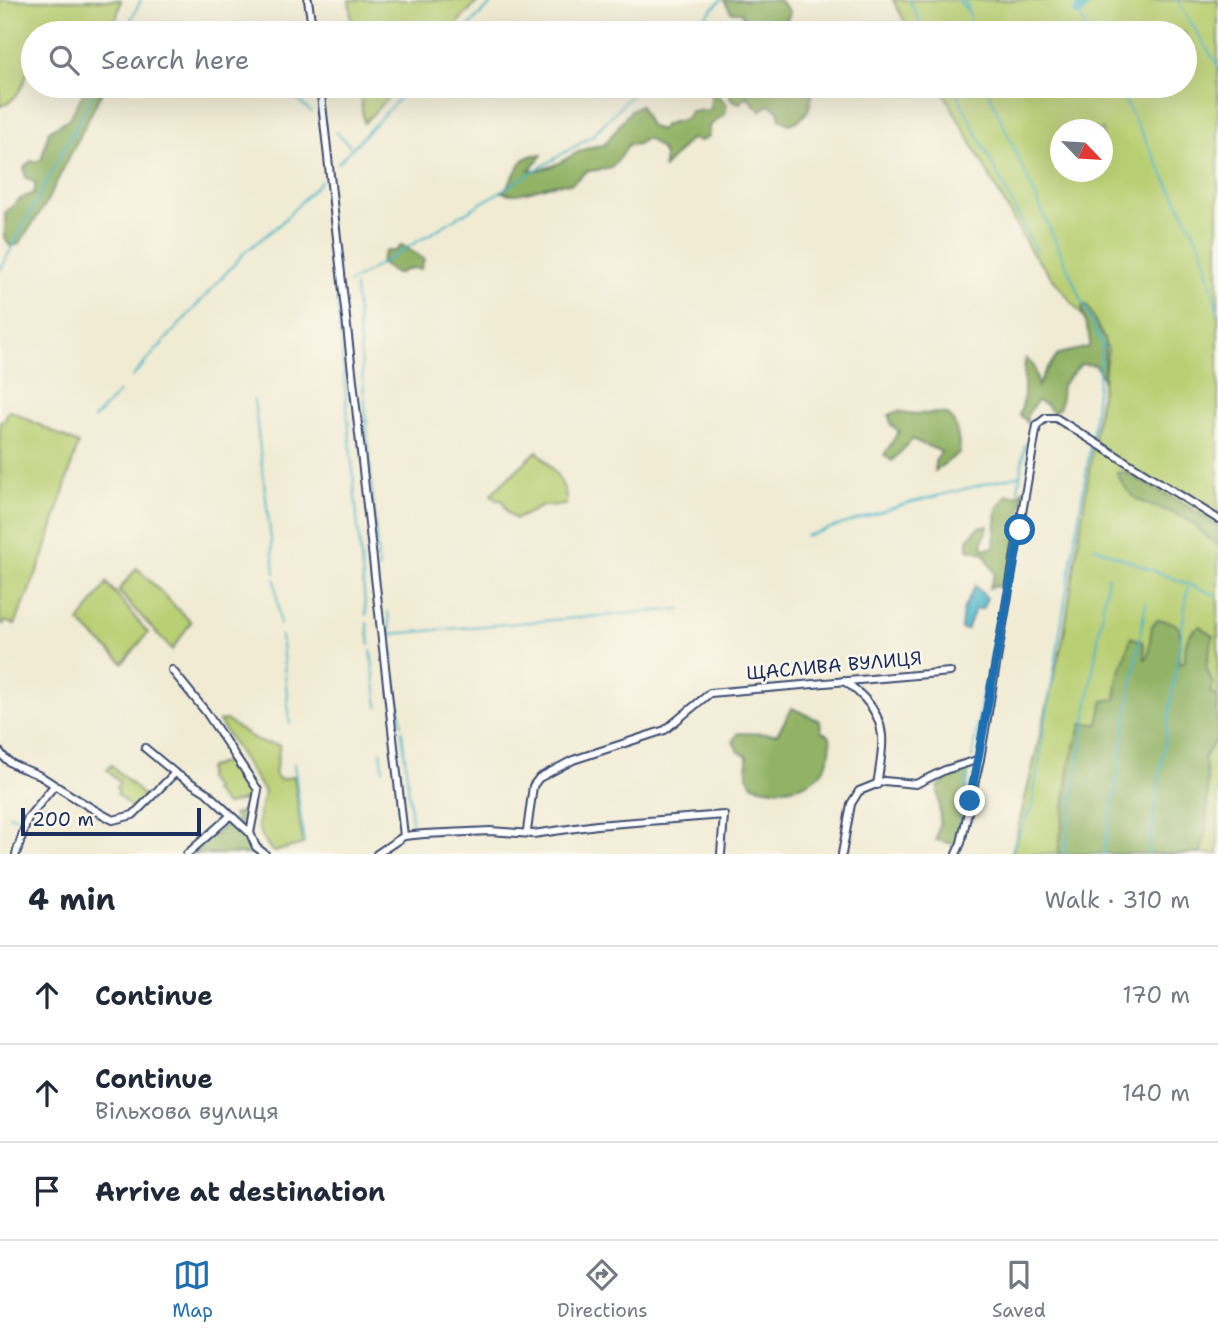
<!DOCTYPE html>
<html lang="en">
<head>
<meta charset="utf-8">
<style>
	body { margin:0; font-family:"Shantell Sans",sans-serif; background:#f6f6f7; color:#1f2937 }
	.compass { position:absolute; left:1050px; top:119px; width:63px; height:63px; border-radius:50%; background:#fff; box-shadow:0 7px 28px #0002; rotate:115deg }
	.scale { position:absolute; left:21px; bottom:18px; width:180px; box-sizing:border-box; padding-left:7px; border:4px solid #1b2f5e; border-top:0; font-size:19px; line-height:24px; white-space:nowrap; color:#1b2f5e; -webkit-text-stroke:5px #fbf7ec; paint-order:stroke }
	.stop { position:absolute; width:21px; height:21px; margin:-16px; border:5px solid #1f6fb2; border-radius:50%; background:#fff }
	.stop.end { background:#1f6fb2; border-color:#fff; box-shadow:0 2px 7px #0008 }
	.list { margin:0; padding:0; list-style:none }
	h2 { display:flex; justify-content:space-between; align-items:center; height:91px; margin:0; padding:0 28px; font-size:30px }
	h2 small { font-size:23px; font-weight:400; color:#747a83 }
	.list li { display:grid; grid-template-columns:46px 1fr auto; gap:21px; align-items:center; box-sizing:border-box; height:98px; padding:0 28px; border-top:2px solid #e0e1e3 }
	.list b { display:block; font-size:26px; white-space:nowrap }
	.list p { margin:0; font-size:23px; white-space:nowrap; color:#747a83 }
	.list em { font-size:23px; font-style:normal; color:#747a83 }
	.icon { flex:none; width:38px; height:38px; fill:none; stroke:currentColor; stroke-width:2; stroke-linecap:round; stroke-linejoin:round }
	.map { position:relative; flex:none; width:1218px; height:854px; overflow:hidden }
	.search { position:absolute; background:#fff; box-shadow:0 7px 28px #0002; left:21px; right:21px; top:21px; height:77px; display:flex; align-items:center; gap:18px; box-sizing:border-box; padding:0 24px; border-radius:38px; color:#747a83; font-size:26px }
	.sheet { height:385px; background:#fff }
	nav { display:flex; justify-content:space-around; align-items:center; box-sizing:border-box; height:98px; border-top:2px solid #e0e1e3; background:#fff; font-size:19px; color:#747a83 }
	nav a { display:grid; justify-items:center; gap:4px }
	nav .on { color:#1f6fb2 }
	.map>svg:first-child { display:block }
	.green { fill:#b9cf73; stroke:#6a7f68; stroke-width:2; fill-rule:evenodd }
	.forest { fill:#92b265; stroke:#567062; stroke-width:2 }
	.water { fill:#4bb6c8; stroke:#337293; stroke-width:2 }
	.lines { fill:none; stroke-linecap:round; stroke-linejoin:round }
	.stream { stroke:#4bb6c8; stroke-width:2 }
	.river { stroke:#4bb6c8; stroke-width:10 }
	.street-casing { stroke:#3b4b70; stroke-width:10 }
	.street { stroke:#fff; stroke-width:6 }
	.route { stroke:#1f6fb2; stroke-width:9 }
	.labels { text-anchor:middle; stroke-width:5; stroke-linejoin:round; paint-order:stroke }
	.street-label { font-size:19px; fill:#1b2f5e; stroke:#fbf7ec }
</style>
</head>
<body>
<div class="map">
<svg width="1218" height="854" viewBox="0 0 1218 854">
	<rect width="100%" height="100%" fill="#fbf7ec"/>
	<filter id="ink" filterUnits="userSpaceOnUse"><feTurbulence type="fractalNoise" baseFrequency=".0143" numOctaves="2"/><feDisplacementMap in="SourceGraphic" scale="14" xChannelSelector="R" yChannelSelector="G"/><feConvolveMatrix kernelMatrix="1 2 1 2 8 2 1 2 1" color-interpolation-filters="sRGB"/></filter>
	<filter id="wash" filterUnits="userSpaceOnUse"><feTurbulence type="fractalNoise" baseFrequency=".00686" numOctaves="4" result="noise"/><feDisplacementMap in="SourceGraphic" scale="28" xChannelSelector="R" yChannelSelector="G"/><feGaussianBlur stdDeviation="1.57" result="paint"/><feColorMatrix in="noise" values="0 0 0 0 0 0 0 0 0 0 0 0 0 0 0 0 0 1.4 0 .05"/><feComposite in="paint" operator="in"/></filter>
	<g filter="url(#wash)">
		<rect width="100%" height="100%" fill="#f1ebd3"/>
		<g class="green">
			<path d="M0,0H121L117,17L105,30L72,27L69,33H33C33,56 26,100 0,106Z"/>
			<polygon points="349,0 479,0 448,33 353,33"/>
			<path d="M893,0H1218V854H1012L1064,634L1108,348L1030,250L940,86H1185V33H911ZM1060,130H1102V172H1060Z"/>
			<polygon points="359,86 399,86 364,123"/>
			<polygon points="9,410 78,444 44,555 15,625 5,621 4,624 0,623 0,421 4,421"/>
			<path d="M537,451C550,465 569,486 566,505L543,506L516,519L508,513L502,500H496L491,494Z"/>
			<polygon points="137,568 191,622 172,650 118,591"/>
			<polygon points="107,583 148,633 123,663 79,622"/>
			<path d="M226,720L259,742L280,745L275,774L280,780L294,776L303,844L273,852C251,825 258,823 264,792L219,721Z"/>
			<polygon points="227,761 230,765 235,762 252,793 246,799 226,805 213,791 215,789 207,779 208,768"/>
			<polygon points="111,765 145,797 133,809 117,794 119,791 116,788 120,783 107,770"/>
		</g>
		<g class="forest">
			<polygon points="724,0 779,0 790,12 783,33 750,33 741,12 731,12"/>
			<polygon points="87,86 105,86 45,205 19,244 10,246 5,237 5,213 20,199 34,193 36,183 26,178 24,168 31,161 41,161 49,131 70,118"/>
			<path d="M728,86H813C812,104 808,120 789,124L780,119L778,110L769,105L760,111L747,96L740,103L731,100Z"/>
			<path d="M712,90L727,104L725,114L709,126V136L701,141L690,139L663,169C668,152 660,147 646,138L638,144L628,145L616,163L608,169L587,171L571,184C548,180 523,200 502,192C517,179 517,151 542,155L529,170C562,171 571,147 604,145L631,110L640,105L650,126L659,130L666,124L685,119L691,111L710,110Z"/>
			<polygon points="402,245 424,259 421,269 411,268 396,274 380,263 385,251 395,251"/>
			<path d="M1087,305L1105,341L1104,381L1096,365L1081,364L1062,385L1060,407L1053,413L1047,405L1037,401L1027,415V422L1019,414C1029,396 1020,378 1026,358L1034,366L1038,386L1045,371L1059,354L1089,347C1093,334 1081,320 1082,306Z"/>
			<path d="M898,411C938,423 954,391 960,452L935,471V461L941,452C932,446 922,446 913,439L892,461L884,455L899,431L891,425L889,415Z"/>
			<path d="M1124,472L1192,509L1218,527V544C1207,540 1199,527 1188,520C1155,501 1136,513 1117,473Z"/>
			<polygon points="1024,489 1011,568 1003,585 989,588 995,574 984,553 968,549 968,539 979,527 988,526 982,544 984,549 994,547 997,508 1007,495 1018,495"/>
			<path d="M1157,620C1192,620 1176,643 1179,664L1185,661C1185,646 1185,634 1200,626L1213,636L1206,666L1213,685L1210,692L1218,697V740L1215,741L1204,758C1210,777 1208,836 1200,854H1058L1070,762L1082,723L1098,724L1103,701L1116,699L1117,681L1131,637L1143,642L1145,659L1148,656L1152,626Z"/>
			<path d="M792,708L820,721L821,731L830,736C836,783 790,797 753,785L747,776V756L738,751L733,742L738,733L777,734Z"/>
			<polygon points="970,765 958,845 936,840 940,820 938,787 961,767"/>
			<polygon points="251,807 248,832 253,850 251,854 191,854 231,821 240,825 233,815"/>
		</g>
		<polygon class="water" points="975,586 987,598 982,609 975,609 967,630 961,629 963,610"/>
		<g class="lines">
			<g class="stream">
				<polyline points="909,0 926,33"/>
				<polyline points="958,0 969,12 973,33"/>
				<polyline points="966,0 968,9"/>
				<polyline points="1177,0 1218,66"/>
				<polyline points="1078,12 1090,33"/>
				<polyline points="124,33 141,0"/>
				<polyline points="462,33 495,0"/>
				<polyline points="690,33 721,0"/>
				<polyline points="282,86 311,112"/>
				<polyline points="953,86 1036,251"/>
				<polyline points="986,86 1102,345 1092,437"/>
				<polyline points="1117,86 1202,248 1218,312"/>
				<polyline points="336,132 350,146"/>
				<polyline points="338,163 411,86"/>
				<polyline points="0,270 97,86"/>
				<polyline points="349,283 592,136 640,86"/>
				<polyline points="355,287 379,569"/>
				<polyline points="336,288 366,615"/>
				<polyline points="132,377 245,252 280,224 321,181"/>
				<polyline points="254,400 275,573"/>
				<polyline points="94,419 119,392"/>
				<polyline points="1018,490 1025,444"/>
				<polyline points="806,536 905,504 1020,475"/>
				<polyline points="1094,547 1218,596"/>
				<polyline points="275,579 280,625"/>
				<polyline points="1217,581 1218,579"/>
				<polyline points="388,612 393,662"/>
				<polyline points="367,623 370,644"/>
				<polyline points="390,634 681,609"/>
				<polyline points="281,635 290,724"/>
				<polyline points="371,651 378,707"/>
				<polyline points="395,678 402,725"/>
				<polyline points="402,731 413,830"/>
				<polyline points="381,751 383,770"/>
				<polyline points="972,758 984,686"/>
				<polyline points="294,763 304,843"/>
				<polyline points="39,808 47,804"/>
				<polyline points="9,815 24,820"/>
				<polyline points="957,841 970,765"/>
				<polyline points="1010,854 1032,805 1090,448"/>
				<polyline points="1064,854 1108,576"/>
				<polyline points="1104,854 1146,602"/>
				<polyline points="1148,854 1188,588"/>
			</g>
			<polyline class="river" points="1078,12 1088,0"/>
		</g>
	</g>
	<g filter="url(#ink)">
		<g class="lines">
			<defs>
				<g id="street">
					<polyline points="308,0 313,33"/>
					<polyline points="320,86 404,836"/>
					<polyline points="172,670 206,712 258,790 250,833"/>
					<path d="M843,681C852,685 858,692 865,699C890,726 882,752 877,785"/>
					<polyline points="145,748 175,773"/>
					<path d="M0,752C10,768 27,768 42,777C65,792 88,807 113,820L133,815L175,773L206,792L250,833L256,847L265,854"/>
					<polyline points="527,831 533,786 539,778 573,760 665,730 710,693 950,672"/>
					<polyline points="16,854 28,818 53,787"/>
					<polyline points="187,854 230,816"/>
					<polyline points="377,854 404,836 424,834 490,831 533,834 597,825 724,815 721,854"/>
					<polyline points="842,854 851,804 859,791 884,781 916,784 945,770 980,759"/>
					<polyline points="956,854 961,843 980,759 1037,425 1046,418 1056,418 1218,519"/>
				</g>
			</defs>
			<use href="#street" class="street-casing"/>
			<use href="#street" class="street"/>
		</g>
	</g>
	<g class="lines" filter="url(#ink)">
		<polyline class="route" points="970,801 1020,530"/>
	</g>
	<g class="labels">
		<g class="street-label">
			<text transform="translate(834 665) rotate(-5)" y="7">ЩАСЛИВА ВУЛИЦЯ</text>
		</g>
	</g>
</svg>
<svg class="compass" viewBox="-18 -18 36 36"><path d="M0-13l5 13h-10z" fill="#e53935"/><path d="M0 13l5-13h-10z" fill="#747a83"/></svg>
<div class="scale">200 m</div>
<div class="stop" style="left:1020px;top:530px"></div>
<div class="stop end" style="left:970px;top:801px"></div>
<div class="search"><svg class="icon" aria-label="search" viewBox="0 0 24 24"><circle cx="10" cy="10" r="6"/><path d="M15 15l6 6"/></svg>Search here</div>
</div>
<section class="sheet">
<h2>4 min<small>Walk · 310 m</small></h2>
<ul class="list">
<li><svg class="icon" aria-label="ahead" viewBox="0 0 24 24"><path d="M12 20V5M6 11l6-6 6 6"/></svg><div><b>Continue</b></div><em>170 m</em></li>
<li><svg class="icon" aria-label="ahead" viewBox="0 0 24 24"><path d="M12 20V5M6 11l6-6 6 6"/></svg><div><b>Continue</b><p>Вільхова вулиця</p></div><em>140 m</em></li>
<li><svg class="icon" aria-label="arrive" viewBox="0 0 24 24"><path d="M6 21V4h12l-3 4 3 4H6"/></svg><div><b>Arrive at destination</b></div></li>
</ul>
</section>
<nav>
<a class="on"><svg class="icon" aria-label="map" viewBox="0 0 24 24"><path d="M3 6l6-2 6 2 6-2v14l-6 2-6-2-6 2zM9 4v14M15 6v14"/></svg>Map</a>
<a><svg class="icon" aria-label="directions" viewBox="0 0 24 24"><path d="M12 3l9 9-9 9-9-9zM9 14v-3h6M13 9l2 2-2 2"/></svg>Directions</a>
<a><svg class="icon" aria-label="saved" viewBox="0 0 24 24"><path d="M7 4h10v16l-5-4-5 4z"/></svg>Saved</a>
</nav>
</body>
</html>
